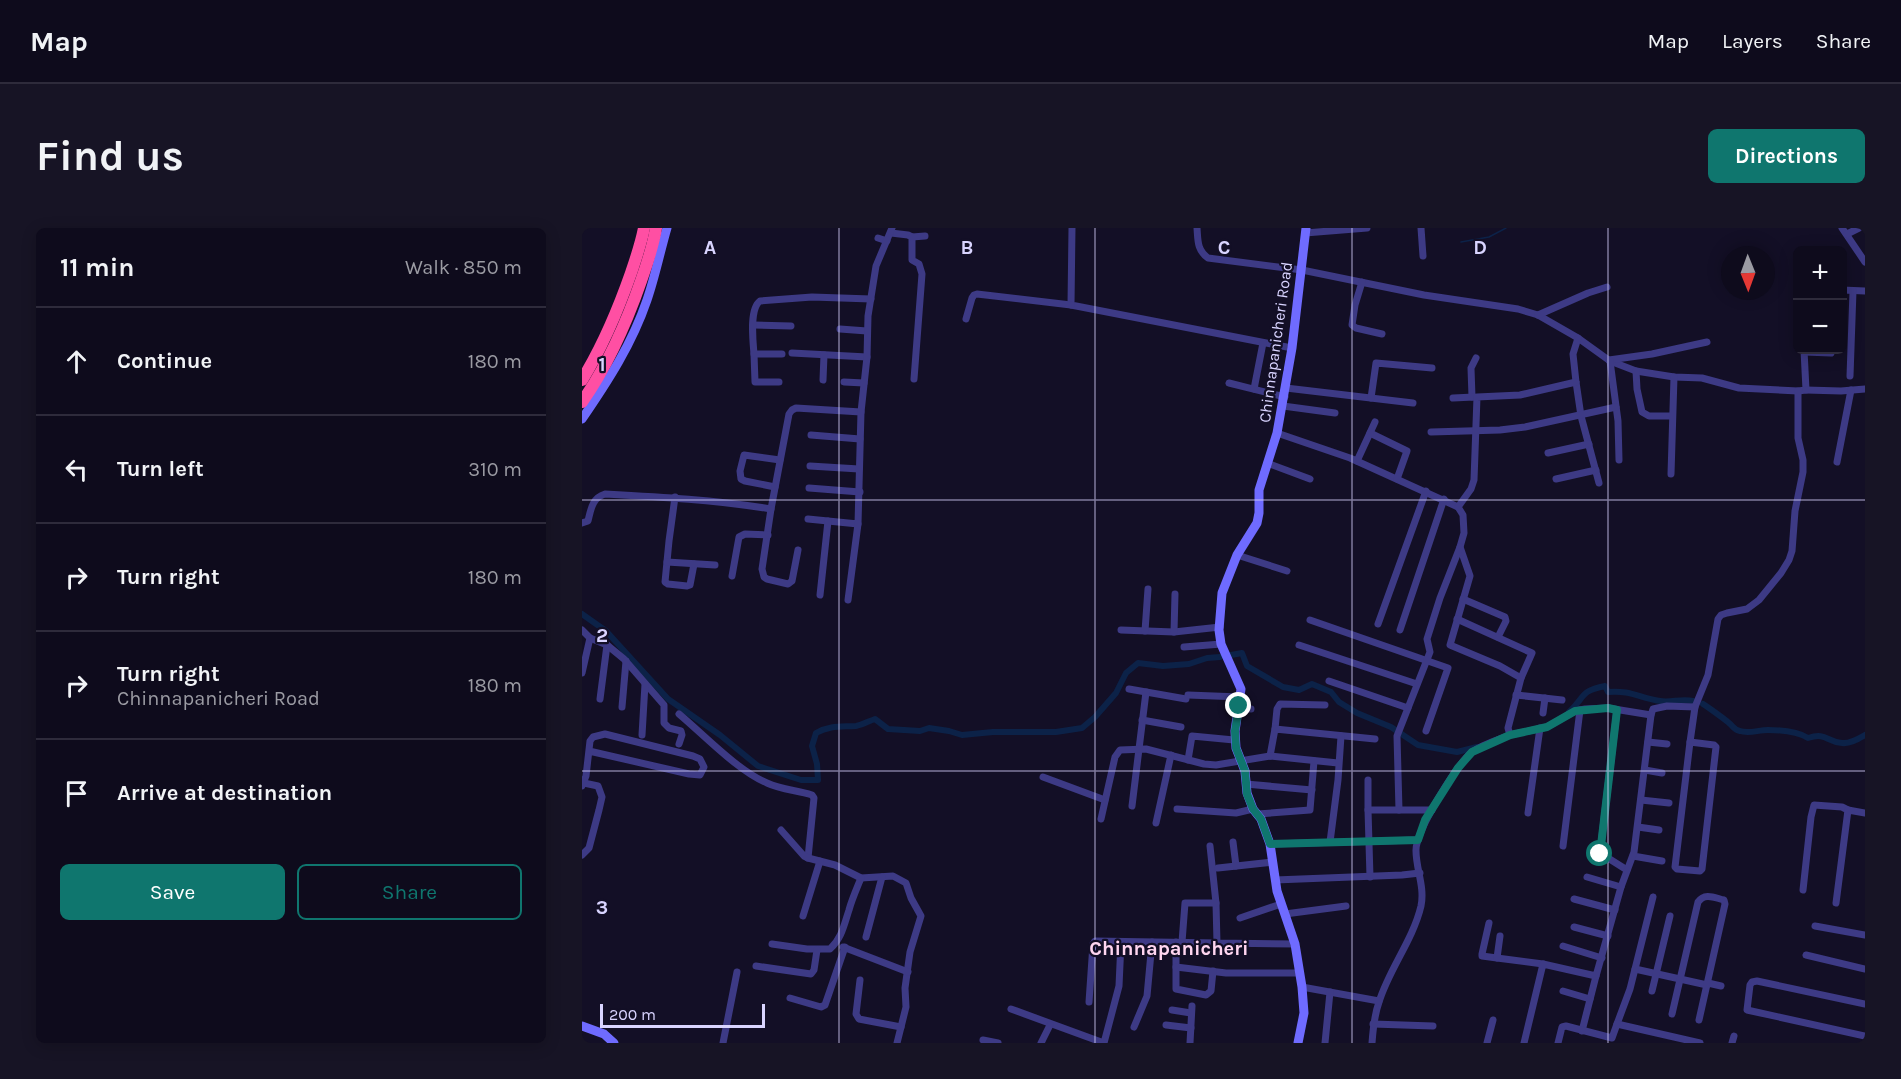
<!DOCTYPE html>
<html lang="en">
<head>
<meta charset="utf-8">
<style>
	body { margin:0; font-family:Karla,sans-serif; background:#171425; color:#f1f3f6 }
	.controls { position:absolute; right:18px; top:18px; display:grid; overflow:hidden; border-radius:9px; box-shadow:0 3px 15px #0003 }
	.controls button { width:54px; height:54px; display:grid; place-items:center; padding:0; border:0; border-bottom:2px solid #2e2b3b; background:#0e0b1c; color:#f1f3f6; font:30px sans-serif }
	.compass { position:absolute; left:1139px; top:18px; width:54px; height:54px; border-radius:50%; background:#0e0b1c; box-shadow:0 3px 15px #0003; rotate:179deg }
	.scale { position:absolute; left:18px; bottom:15px; width:165px; box-sizing:border-box; padding-left:6px; border:3px solid #d9d4ff; border-top:0; font-size:16px; line-height:21px; white-space:nowrap; color:#d9d4ff; -webkit-text-stroke:4px #130f26; paint-order:stroke }
	.stop { position:absolute; width:18px; height:18px; margin:-14px; border:4px solid #0f766e; border-radius:50%; background:#fff }
	.stop.end { background:#0f766e; border-color:#fff; box-shadow:0 2px 6px #0008 }
	.list { margin:0; padding:0; list-style:none }
	h2 { display:flex; justify-content:space-between; align-items:center; height:78px; margin:0; padding:0 24px; font-size:26px }
	h2 small { font-size:20px; font-weight:400; color:#9b9ba3 }
	.list li { display:grid; grid-template-columns:39px 1fr auto; gap:18px; align-items:center; box-sizing:border-box; height:108px; padding:0 24px; border-top:2px solid #2e2b3b }
	.list b { display:block; font-size:22px; white-space:nowrap }
	.list p { margin:0; font-size:20px; white-space:nowrap; color:#9b9ba3 }
	.list em { font-size:20px; font-style:normal; color:#9b9ba3 }
	.actions { display:flex; gap:12px; padding:18px 24px }
	.actions a { flex:1; padding:14px 0; border:2px solid #0f766e; border-radius:9px; text-align:center; font-size:21px; color:#0f766e }
	.actions .main { background:#0f766e; color:#fff }
	.icon { flex:none; width:33px; height:33px; fill:none; stroke:currentColor; stroke-width:2; stroke-linecap:round; stroke-linejoin:round }
	.map { position:relative; flex:none; width:1283px; height:815px; overflow:hidden; border-radius:9px }
	header { display:flex; align-items:center; gap:36px; box-sizing:border-box; height:84px; padding:0 30px; background:#0e0b1c; border-bottom:2px solid #2e2b3b }
	header strong { font-size:28px }
	nav { display:flex; gap:33px; margin-inline-start:auto; font-size:21px }
	.intro { display:flex; align-items:center; justify-content:space-between; box-sizing:border-box; height:144px; padding:0 36px }
	h1 { margin:0; font-size:42px }
	.button { padding:15px 27px; border-radius:9px; background:#0f766e; color:#fff; font-size:21px; font-weight:700 }
	main { display:flex; gap:36px; padding:0 36px }
	aside { flex:1; background:#0e0b1c; border-radius:9px; box-shadow:0 3px 15px #0003 }
	.map>svg:first-child { display:block }
	.lines { fill:none; stroke-linecap:round; stroke-linejoin:round }
	.stream { stroke:#0c2248; stroke-width:1.5 }
	.canal { stroke:#0c2248; stroke-width:6 }
	.street { stroke:#3d3a85; stroke-width:7 }
	.secondary { stroke:#6f6bff; stroke-width:9 }
	.highway { stroke:#ff4fa3; stroke-width:12 }
	.route { stroke:#0f766e; stroke-width:8 }
	.grid { fill:none; stroke:#d9d4ff; stroke-width:1.5; stroke-opacity:0.55 }
	.labels { text-anchor:middle; stroke-width:4.5; stroke-linejoin:round; paint-order:stroke }
	.street-label { font-size:16px; fill:#d9d4ff; stroke:#130f26 }
	.quarter-label { font-size:20px; font-weight:bold; fill:#ffd6f0; stroke:#130f26 }
	.grid-label { font-size:20px; text-anchor:middle; font-weight:bold; fill:#d9d4ff; stroke:#130f26; stroke-width:4.5; stroke-linejoin:round; paint-order:stroke }
</style>
</head>
<body>
<header>
<strong>Map</strong>
<nav><a>Map</a><a>Layers</a><a>Share</a></nav>
</header>
<div class="intro"><h1>Find us</h1><a class="button">Directions</a></div>
<main>
<aside>
<h2>11 min<small>Walk · 850 m</small></h2>
<ul class="list">
<li><svg class="icon" aria-label="ahead" viewBox="0 0 24 24"><path d="M12 20V5M6 11l6-6 6 6"/></svg><div><b>Continue</b></div><em>180 m</em></li>
<li><svg class="icon" aria-label="left" viewBox="0 0 24 24"><path d="M17 20v-9H6M10 6l-5 5 5 5"/></svg><div><b>Turn left</b></div><em>310 m</em></li>
<li><svg class="icon" aria-label="right" viewBox="0 0 24 24"><path d="M7 20v-9h11M14 6l5 5-5 5"/></svg><div><b>Turn right</b></div><em>180 m</em></li>
<li><svg class="icon" aria-label="right" viewBox="0 0 24 24"><path d="M7 20v-9h11M14 6l5 5-5 5"/></svg><div><b>Turn right</b><p>Chinnapanicheri Road</p></div><em>180 m</em></li>
<li><svg class="icon" aria-label="arrive" viewBox="0 0 24 24"><path d="M6 21V4h12l-3 4 3 4H6"/></svg><div><b>Arrive at destination</b></div></li>
</ul>
<div class="actions"><a class="main">Save</a><a>Share</a></div>
</aside>
<div class="map">
<svg width="1283" height="815" viewBox="0 0 1283 815">
	<rect width="100%" height="100%" fill="#130f26"/>
	<g class="lines">
		<polyline class="stream" points="879,14 907,9 924,0"/>
		<g class="canal">
			<path d="M0,386L24,403L86,471L138,507L176,538L219,552H236L235,536L230,518L234,505C248,497 259,499 274,498C280,497 287,493 293,491L306,501L338,503L347,500L367,503L380,507L411,504H474L500,500L513,489L534,465L544,445L556,435L581,438L607,436L625,430L638,429"/>
			<polyline points="649,427 660,425 665,438 701,459 717,462 730,456 749,464 757,474 775,485 809,499 836,517 875,524 895,519"/>
			<path d="M1121,476C1123,477 1144,492 1147,495C1151,498 1152,502 1158,503C1167,506 1176,502 1186,502C1199,502 1215,503 1226,510C1245,504 1244,514 1260,515C1268,516 1276,511 1283,507"/>
			<path d="M987,484C1003,470 997,463 1023,458L1026,464C1049,462 1057,470 1078,473C1089,475 1100,470 1111,473"/>
		</g>
		<g class="street">
			<polyline points="490,0 489,77 710,120"/>
			<path d="M615,0C616,13 615,22 626,30L720,42L842,67L936,81L956,87L996,110L1028,133L1054,143L1092,149L1120,150L1157,160L1216,163L1224,162L1222,122"/>
			<polyline points="839,0 841,28"/>
			<polyline points="1260,0 1283,34"/>
			<polyline points="309,5 326,7 330,9 330,32 337,36 340,46 332,151"/>
			<polyline points="723,5 785,0"/>
			<polyline points="1265,6 1277,0"/>
			<polyline points="330,9 343,8"/>
			<polyline points="296,10 305,13"/>
			<polyline points="780,54 773,77 770,97 774,100 800,106"/>
			<polyline points="1260,62 1283,63"/>
			<polyline points="956,87 1006,65 1025,59"/>
			<polyline points="384,91 390,70 392,67 395,66 489,77"/>
			<polyline points="171,97 209,98"/>
			<polyline points="258,101 285,103"/>
			<polyline points="996,110 991,126 994,154 999,188 1017,255"/>
			<polyline points="1222,124 1249,125"/>
			<polyline points="210,125 285,129"/>
			<polyline points="172,126 173,154 197,154"/>
			<path d="M200,126H172C171,113 167,81 178,73L230,69L289,71"/>
			<polyline points="1027,132 1070,126 1125,114"/>
			<polyline points="1028,133 1036,193 1037,232"/>
			<polyline points="1054,143 1055,161 1060,184 1067,188 1090,188"/>
			<polyline points="1268,148 1271,63"/>
			<polyline points="241,152 242,127"/>
			<polyline points="262,154 282,155"/>
			<polyline points="647,155 703,169"/>
			<polyline points="704,160 831,175"/>
			<polyline points="672,161 681,115"/>
			<polyline points="1224,162 1259,163 1283,161"/>
			<polyline points="890,169 889,140 894,130"/>
			<polyline points="789,170 794,135 850,140"/>
			<polyline points="871,170 892,169"/>
			<polyline points="701,178 753,185"/>
			<polyline points="849,204 918,202 943,199 1034,179"/>
			<path d="M695,205L768,230L876,279L881,287L882,305L878,319L888,348L868,417L918,438L939,450L926,500L928,507C916,512 901,516 890,524C875,536 833,604 834,623C834,641 843,659 839,678C831,712 807,741 797,774C792,788 791,801 790,815"/>
			<polyline points="788,205 825,223 815,251"/>
			<polyline points="229,207 278,211"/>
			<polyline points="966,225 1007,216"/>
			<polyline points="775,233 793,194"/>
			<polyline points="1255,234 1269,162"/>
			<polyline points="685,235 728,251"/>
			<polyline points="228,238 277,241"/>
			<polyline points="1089,246 1092,149"/>
			<polyline points="974,251 1014,242"/>
			<polyline points="193,259 163,253 159,251 158,243 162,227 198,232"/>
			<polyline points="227,260 278,264"/>
			<polyline points="93,269 87,313 83,354 86,356 105,358 108,357 112,336"/>
			<polyline points="876,279 889,261 892,252 895,169 938,167 994,154"/>
			<polyline points="189,281 207,186 210,182 214,180 279,184"/>
			<polyline points="226,291 276,296 279,184 285,129 286,88 294,38 310,0"/>
			<path d="M0,295L6,293C9,281 10,270 23,266C79,269 134,272 189,281L180,341L182,349L185,351L206,356L210,353L216,322"/>
			<polyline points="655,327 705,343"/>
			<polyline points="85,334 133,337"/>
			<polyline points="150,348 157,309 163,306 186,307"/>
			<polyline points="238,367 246,293"/>
			<polyline points="881,371 923,389 924,393 916,409"/>
			<polyline points="266,372 276,296"/>
			<polyline points="875,391 950,425 939,450"/>
			<polyline points="728,392 866,440 844,503"/>
			<polyline points="796,396 844,263"/>
			<polyline points="0,402 8,410 0,445"/>
			<polyline points="539,402 592,404 638,399"/>
			<polyline points="818,402 862,271"/>
			<polyline points="563,403 566,361"/>
			<polyline points="592,404 593,366"/>
			<polyline points="8,410 25,417 42,431 82,477 82,495 87,500 99,503 100,507 97,516"/>
			<polyline points="717,417 835,456"/>
			<polyline points="602,419 639,416"/>
			<polyline points="747,453 826,480"/>
			<polyline points="547,461 604,471"/>
			<polyline points="606,467 658,469"/>
			<polyline points="934,467 980,472"/>
			<polyline points="18,471 25,417"/>
			<polyline points="40,479 44,433"/>
			<polyline points="656,480 669,481"/>
			<polyline points="1035,482 1018,625 1045,642"/>
			<polyline points="961,485 963,470"/>
			<path d="M97,486C122,507 156,543 185,555C200,562 215,562 230,567L232,570L226,630"/>
			<polyline points="560,492 599,499"/>
			<polyline points="693,501 695,481 698,476 743,477"/>
			<polyline points="60,507 63,456"/>
			<polyline points="928,507 965,499 993,483 1003,481 1026,480 1069,487"/>
			<polyline points="1066,514 1085,516"/>
			<polyline points="1108,514 1113,479 1126,447 1136,391 1139,387 1145,385 1165,381 1177,372 1199,345 1207,332 1210,323 1213,283 1221,244 1221,232 1216,210 1216,163"/>
			<polygon points="1108,514 1132,517 1134,519 1120,641 1118,643 1095,641 1093,639"/>
			<polyline points="688,528 693,501 793,511"/>
			<polyline points="606,532 610,508 652,512"/>
			<polyline points="1063,542 1080,545"/>
			<polyline points="461,549 523,572"/>
			<polyline points="786,552 786,582"/>
			<polyline points="664,556 730,562"/>
			<polyline points="0,558 4,548 8,513 11,509 23,506 111,528 118,531 122,539 118,547 107,546 7,523"/>
			<polyline points="1059,572 1087,575"/>
			<polyline points="550,578 564,464"/>
			<polyline points="595,581 654,585 671,581"/>
			<polyline points="817,582 815,508 848,424 845,411 858,370 878,319"/>
			<polyline points="946,585 958,500"/>
			<polyline points="676,586 728,582 732,533"/>
			<polyline points="519,591 533,529 538,522 564,521 622,536 634,537 688,528 756,535"/>
			<polyline points="574,595 589,527"/>
			<polyline points="1056,599 1077,602"/>
			<polyline points="199,602 222,628 226,630 253,637 279,650 311,648 324,655 329,670 339,688 328,724 323,760 324,779 315,815"/>
			<polyline points="651,614 654,638"/>
			<polyline points="748,614 756,552 759,508"/>
			<polyline points="688,616 836,612"/>
			<polyline points="628,618 634,675 635,715 713,716"/>
			<polyline points="981,618 998,482"/>
			<polyline points="0,627 7,620 17,582 20,569 16,558 2,555"/>
			<polyline points="1051,628 1080,633"/>
			<polyline points="636,640 691,634"/>
			<polyline points="788,649 786,582 850,582"/>
			<polyline points="1005,649 1039,659"/>
			<polyline points="693,652 820,647 838,645"/>
			<polyline points="1221,662 1229,589 1232,577 1260,579 1266,582"/>
			<polyline points="992,671 1033,682"/>
			<polyline points="1254,675 1266,582 1283,585"/>
			<polyline points="703,686 764,678"/>
			<polyline points="221,688 238,633"/>
			<polyline points="658,690 699,676"/>
			<polyline points="907,695 900,726 900,728 915,730"/>
			<polyline points="1233,698 1283,707"/>
			<polyline points="992,699 1026,708"/>
			<polyline points="918,708 915,730 961,736"/>
			<polyline points="284,709 300,649"/>
			<polyline points="594,714 594,739 644,745 718,745"/>
			<polyline points="600,714 603,675 634,675"/>
			<path d="M190,716L225,721H248C260,710 262,697 267,682C270,671 275,660 279,650"/>
			<polyline points="981,718 1020,730"/>
			<polyline points="261,719 326,744"/>
			<polyline points="1224,727 1283,741"/>
			<polyline points="174,738 229,746 232,742 235,722"/>
			<polyline points="594,739 594,761 624,767 629,763 631,743"/>
			<polyline points="1053,741 1125,757 1126,755 1139,758"/>
			<polyline points="278,752 274,786 277,791 319,799"/>
			<polyline points="720,759 797,773"/>
			<polyline points="981,763 1008,771"/>
			<polyline points="1070,763 1088,688"/>
			<polyline points="208,770 239,779 243,777 263,719"/>
			<polyline points="507,774 511,716 513,713 635,715"/>
			<polyline points="1283,776 1175,753 1170,754 1168,757 1165,782 1283,808"/>
			<polyline points="429,781 522,815 537,758 539,714"/>
			<polyline points="590,782 609,785"/>
			<path d="M1090,786L1116,674C1123,664 1133,670 1142,672L1143,676L1117,792"/>
			<polyline points="791,796 851,798"/>
			<polyline points="1035,796 1048,761 1071,669"/>
			<polyline points="584,797 609,800"/>
			<polyline points="552,799 565,768 570,714"/>
			<polyline points="1000,803 1014,748"/>
			<polyline points="401,812 416,815"/>
			<polyline points="141,815 155,744"/>
			<polyline points="459,815 468,797"/>
			<polyline points="608,815 610,778"/>
			<polyline points="743,815 748,764"/>
			<polyline points="905,815 911,792"/>
			<polyline points="942,815 961,736 1014,748 1039,659 1052,624 1069,487 1071,481 1085,478 1113,479"/>
			<polyline points="976,815 980,799 984,798 1030,810 1035,796 1118,815"/>
			<polyline points="1150,815 1152,808"/>
		</g>
		<g class="secondary">
			<path d="M0,191C26,153 50,116 65,72C73,49 78,24 85,0"/>
			<polyline points="0,798 22,806 32,815"/>
			<polyline points="716,815 722,785 720,759 713,716 695,663 688,616 679,591 671,581 665,565 663,543 654,520 653,503 659,461 639,416 637,402 640,365 655,327 675,295 677,285 677,262 695,205 710,120 724,0"/>
		</g>
		<g class="highway">
			<path d="M0,152C21,118 36,82 49,45C54,30 59,16 62,0"/>
			<path d="M0,174C26,137 44,96 59,53C65,36 71,19 74,0"/>
		</g>
	</g>
	<g class="lines">
		<polyline class="route" points="657,478 653,503 654,520 663,543 665,566 671,581 679,591 688,616 836,612 843,592 876,540 890,524 928,507 965,499 993,483 1026,480 1035,482 1018,626"/>
	</g>
	<path class="grid" d="M257,0V815M513,0V815M770,0V815M1026,0V815M0,272H1283M0,543H1283"/>
	<g class="labels">
		<g class="street-label">
			<text transform="translate(693 114) rotate(-82)" y="6">Chinnapanicheri Road</text>
		</g>
		<g class="quarter-label">
			<text x="587" y="727">Chinnapanicheri</text>
		</g>
	</g>
	<g class="grid-label">
		<text x="128" y="26">A</text>
		<text x="385" y="26">B</text>
		<text x="642" y="26">C</text>
		<text x="898" y="26">D</text>
		<text x="20" y="143">1</text>
		<text x="20" y="414">2</text>
		<text x="20" y="686">3</text>
	</g>
</svg>
<div class="controls">
<button>+</button>
<button>−</button>
</div>
<svg class="compass" viewBox="-18 -18 36 36"><path d="M0-13l5 13h-10z" fill="#e53935"/><path d="M0 13l5-13h-10z" fill="#9b9ba3"/></svg>
<div class="scale">200 m</div>
<div class="stop" style="left:1018px;top:626px"></div>
<div class="stop end" style="left:657px;top:478px"></div>
</div>
</main>
</body>
</html>
